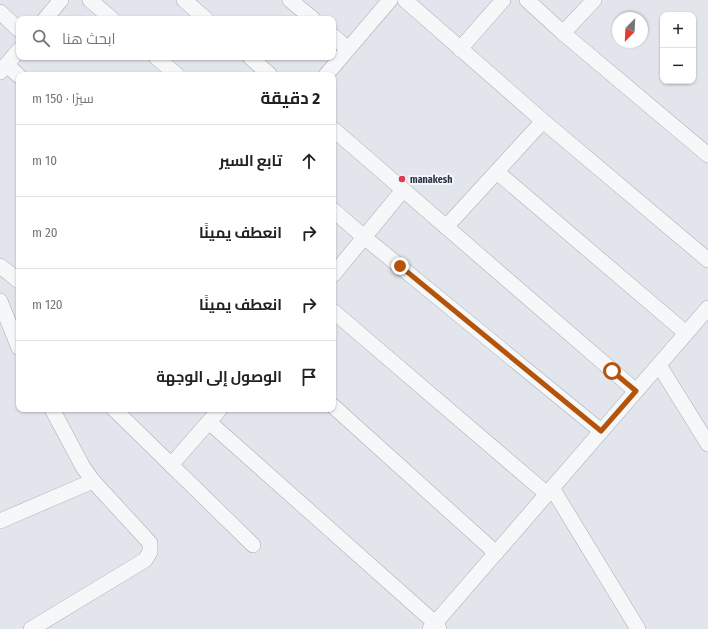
<!DOCTYPE html>
<html lang="ar">
<head>
<meta charset="utf-8">
<style>
	body { margin:0; font-family:"Fira Sans Condensed",Cairo,sans-serif; background:#f2f2f2; color:#222; direction:rtl }
	.controls { position:absolute; right:12px; top:12px; display:grid; overflow:hidden; border-radius:8px; box-shadow:0 1px 3px #0004 }
	.controls button { width:36px; height:36px; display:grid; place-items:center; padding:0; border:0; border-bottom:1px solid #e0e0e0; background:#fff; color:#222; font:20px sans-serif }
	.compass { position:absolute; left:612px; top:12px; width:36px; height:36px; border-radius:50%; background:#fff; box-shadow:0 1px 3px #0004; rotate:204deg }
	.stop { position:absolute; width:12px; height:12px; margin:-9px; border:3px solid #b45309; border-radius:50%; background:#fff }
	.stop.end { background:#b45309; border-color:#fff; box-shadow:0 1px 4px #0008 }
	.list { margin:0; padding:0; list-style:none }
	h2 { display:flex; justify-content:space-between; align-items:center; height:52px; margin:0; padding:0 16px; font-size:17px }
	h2 small { font-size:13px; font-weight:400; color:#767676 }
	.list li { display:grid; grid-template-columns:26px 1fr auto; gap:12px; align-items:center; box-sizing:border-box; height:72px; padding:0 16px; border-top:1px solid #e0e0e0 }
	.list b { display:block; font-size:15px; white-space:nowrap }
	.list em { font-size:13px; font-style:normal; color:#767676 }
	.icon { flex:none; width:22px; height:22px; fill:none; stroke:currentColor; stroke-width:2; stroke-linecap:round; stroke-linejoin:round }
	.map { position:relative; flex:none; width:708px; height:629px; overflow:hidden; direction:ltr }
	.search { position:absolute; background:#fff; box-shadow:0 1px 3px #0004; left:16px; top:16px; width:320px; height:44px; display:flex; align-items:center; gap:10px; box-sizing:border-box; padding:0 14px; border-radius:8px; color:#767676; font-size:15px }
	.panel { position:absolute; background:#fff; box-shadow:0 1px 3px #0004; left:16px; top:72px; width:320px; height:340px; border-radius:8px; direction:rtl }
	.map>svg:first-child { display:block }
	.lines { fill:none; stroke-linecap:round; stroke-linejoin:round }
	.street-casing { stroke:#a6adb7; stroke-width:16 }
	.street { stroke:#f5f7f9; stroke-width:15 }
	.route { stroke:#b45309; stroke-width:5 }
	.poi-dot { fill:#dd3a56; stroke:#f2f5f9; stroke-width:1.5 }
	.labels { text-anchor:middle; stroke-width:4; stroke-linejoin:round; paint-order:stroke }
	.poi-label { font-size:10px; font-weight:bold; fill:#283346; stroke:#f2f5f9; text-anchor:start }
</style>
</head>
<body>
<div class="map">
<svg width="708" height="629" viewBox="0 0 708 629">
	<rect width="100%" height="100%" fill="#e2e6ec"/>
	<g class="lines">
		<defs>
			<g id="street">
				<polyline points="90,0 112,19"/>
				<polyline points="184,0 206,19"/>
				<polyline points="290,0 313,19"/>
				<polyline points="405,0 543,121 708,260"/>
				<polyline points="527,0 563,33 708,155"/>
				<polyline points="0,12 19,30"/>
				<polyline points="45,19 61,0"/>
				<polyline points="563,33 594,0"/>
				<polyline points="333,36 348,49"/>
				<polyline points="460,49 503,0"/>
				<polyline points="156,57 177,75"/>
				<polyline points="250,57 270,75"/>
				<polyline points="7,65 19,76"/>
				<polyline points="0,72 19,50"/>
				<polyline points="326,75 390,0"/>
				<polyline points="333,129 636,391"/>
				<polyline points="497,172 686,333"/>
				<polyline points="333,210 364,237 601,431"/>
				<polyline points="446,227 543,121"/>
				<polyline points="0,266 19,281"/>
				<polyline points="333,275 403,190"/>
				<polyline points="0,301 19,348"/>
				<polyline points="333,311 547,494"/>
				<polyline points="659,365 708,444"/>
				<polyline points="333,406 496,553"/>
				<polyline points="114,409 253,545"/>
				<polyline points="209,422 435,623 439,629"/>
				<polyline points="171,465 220,409"/>
				<polyline points="552,488 638,629"/>
				<polyline points="0,521 93,481"/>
				<polyline points="31,629 145,560 150,552 150,543 93,481 83,467 52,409"/>
				<polyline points="430,629 708,308"/>
			</g>
		</defs>
		<use href="#street" class="street-casing"/>
		<use href="#street" class="street"/>
	</g>
	<g class="lines">
		<polyline class="route" points="400,266 601,431 636,391 612,371"/>
	</g>
	<circle class="poi-dot" cx="402" cy="179" r="4"/>
	<g class="labels">
		<g class="poi-label">
			<text x="410" y="183">manakesh</text>
		</g>
	</g>
</svg>
<div class="controls">
<button>+</button>
<button>−</button>
</div>
<svg class="compass" viewBox="-18 -18 36 36"><path d="M0-13l5 13h-10z" fill="#e53935"/><path d="M0 13l5-13h-10z" fill="#767676"/></svg>
<div class="stop" style="left:612px;top:371px"></div>
<div class="stop end" style="left:400px;top:266px"></div>
<div class="search"><svg class="icon" aria-label="search" viewBox="0 0 24 24"><circle cx="10" cy="10" r="6"/><path d="M15 15l6 6"/></svg>ابحث هنا</div>
<section class="panel">
<h2>2 دقيقة<small>سيرًا · 150 m</small></h2>
<ul class="list">
<li><svg class="icon" aria-label="ahead" viewBox="0 0 24 24"><path d="M12 20V5M6 11l6-6 6 6"/></svg><div><b>تابع السير</b></div><em>10 m</em></li>
<li><svg class="icon" aria-label="right" viewBox="0 0 24 24"><path d="M7 20v-9h11M14 6l5 5-5 5"/></svg><div><b>انعطف يمينًا</b></div><em>20 m</em></li>
<li><svg class="icon" aria-label="right" viewBox="0 0 24 24"><path d="M7 20v-9h11M14 6l5 5-5 5"/></svg><div><b>انعطف يمينًا</b></div><em>120 m</em></li>
<li><svg class="icon" aria-label="arrive" viewBox="0 0 24 24"><path d="M6 21V4h12l-3 4 3 4H6"/></svg><div><b>الوصول إلى الوجهة</b></div></li>
</ul>
</section>
</div>
</body>
</html>
